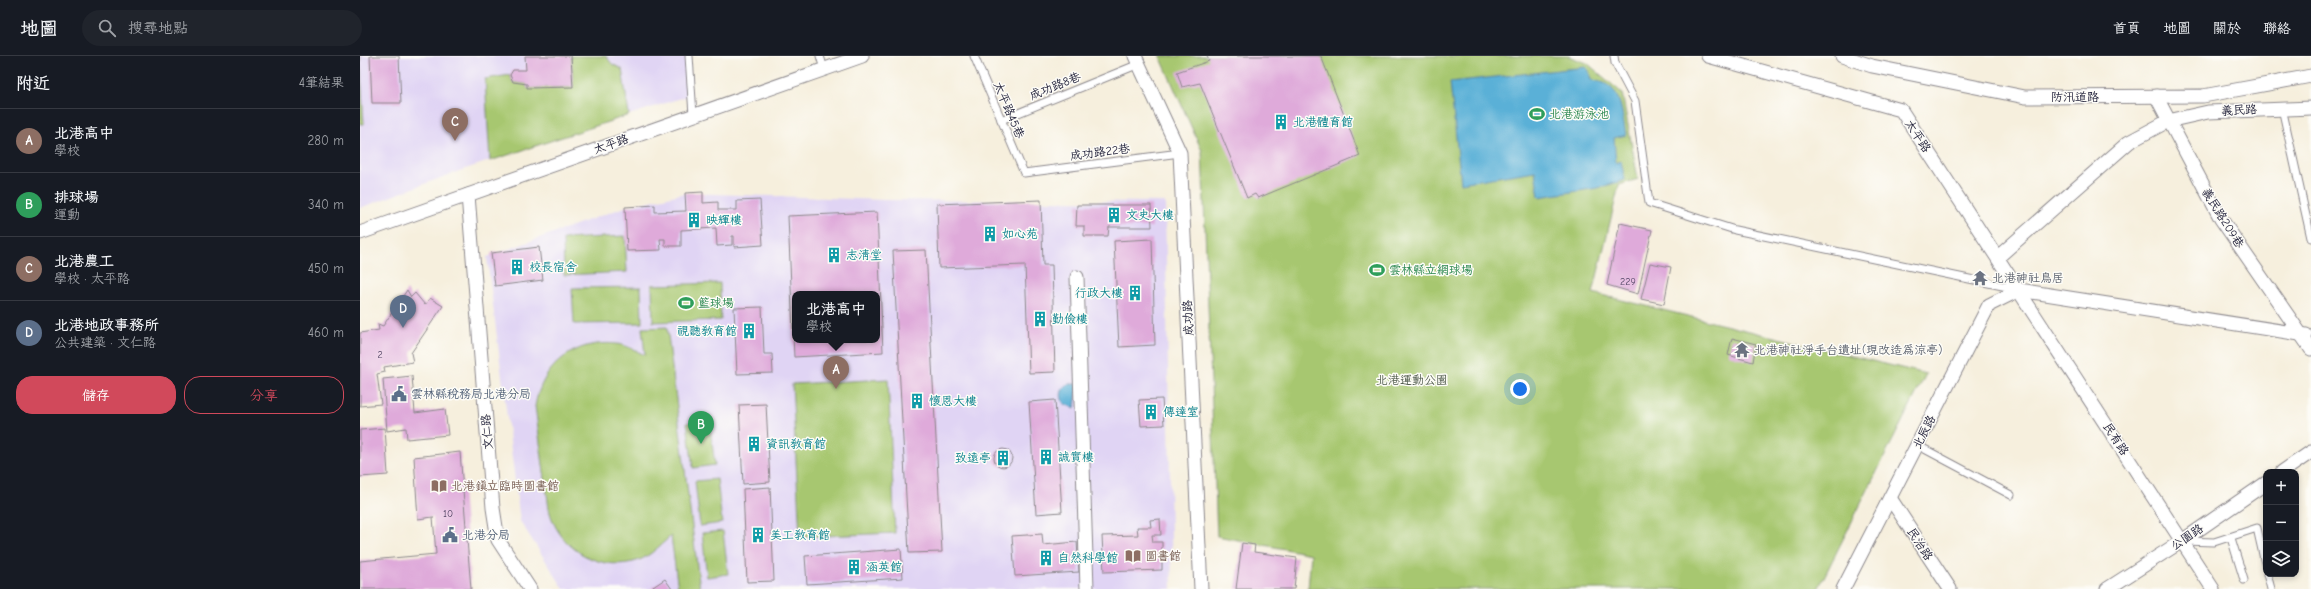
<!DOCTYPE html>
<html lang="zh-TW">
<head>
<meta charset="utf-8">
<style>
	body { margin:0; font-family:"Comic Neue","LXGW WenKai TC",sans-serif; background:#20242c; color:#f1f3f6 }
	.controls { position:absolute; right:12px; bottom:12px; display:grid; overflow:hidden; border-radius:8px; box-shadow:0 2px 6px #0003 }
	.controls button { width:36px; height:36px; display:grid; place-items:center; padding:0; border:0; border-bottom:1px solid #363941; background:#171b24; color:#f1f3f6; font:20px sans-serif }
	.you { position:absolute; left:1160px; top:333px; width:14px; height:14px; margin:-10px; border:3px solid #fff; border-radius:50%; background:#1a73e8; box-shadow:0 0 0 6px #1a73e833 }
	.badge { display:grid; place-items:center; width:26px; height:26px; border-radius:50%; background:#d1495b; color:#fff; font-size:13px; font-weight:700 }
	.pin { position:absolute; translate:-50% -33px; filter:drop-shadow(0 1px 2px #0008) }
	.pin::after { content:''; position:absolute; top:21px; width:14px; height:12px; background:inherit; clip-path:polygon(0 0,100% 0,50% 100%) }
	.popup { position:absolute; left:432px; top:235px; width:88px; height:52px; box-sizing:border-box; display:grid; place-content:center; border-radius:8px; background:#171b24; filter:drop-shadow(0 1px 3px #0005); font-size:13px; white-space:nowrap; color:#9ea1a6 }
	.popup b { font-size:15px; color:#f1f3f6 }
	.popup::after { content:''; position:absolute; left:50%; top:100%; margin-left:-8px; border:8px solid transparent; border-top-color:#171b24 }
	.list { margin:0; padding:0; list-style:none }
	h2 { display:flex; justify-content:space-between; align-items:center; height:52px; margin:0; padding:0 16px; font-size:17px }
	h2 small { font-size:13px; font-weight:400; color:#9ea1a6 }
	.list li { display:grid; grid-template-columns:26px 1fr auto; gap:12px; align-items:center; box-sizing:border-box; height:64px; padding:0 16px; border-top:1px solid #363941 }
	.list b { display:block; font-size:15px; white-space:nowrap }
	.list p { margin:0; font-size:13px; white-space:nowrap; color:#9ea1a6 }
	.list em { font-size:13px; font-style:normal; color:#9ea1a6 }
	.actions { display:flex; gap:8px; padding:12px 16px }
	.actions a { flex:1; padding:9px 0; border:1px solid #d1495b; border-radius:16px; text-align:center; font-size:14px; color:#d1495b }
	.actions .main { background:#d1495b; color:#fff }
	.icon { flex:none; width:22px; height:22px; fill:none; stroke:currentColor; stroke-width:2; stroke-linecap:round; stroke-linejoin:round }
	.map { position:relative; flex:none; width:1951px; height:533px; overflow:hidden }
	header { display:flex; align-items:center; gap:24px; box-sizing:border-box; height:56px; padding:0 20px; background:#171b24; border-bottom:1px solid #363941 }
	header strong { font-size:19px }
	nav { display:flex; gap:22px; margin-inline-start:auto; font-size:14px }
	.search { width:280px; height:36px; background:#20242c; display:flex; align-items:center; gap:10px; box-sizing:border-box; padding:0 14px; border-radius:22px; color:#9ea1a6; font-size:15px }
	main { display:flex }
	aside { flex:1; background:#171b24 }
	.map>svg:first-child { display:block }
	.built { fill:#e0d4f4; fill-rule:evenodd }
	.green { fill:#a7c770; stroke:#647456 }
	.water { fill:#5ab0d7; stroke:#3e6989 }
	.building { fill:#dfaada; fill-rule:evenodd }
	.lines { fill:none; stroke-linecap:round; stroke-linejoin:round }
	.lane-casing { stroke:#8c888c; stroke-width:9 }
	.street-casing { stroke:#8c888c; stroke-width:15 }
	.lane { stroke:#fff; stroke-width:7 }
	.street { stroke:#fff; stroke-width:13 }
	.labels { text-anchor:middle; stroke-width:3; stroke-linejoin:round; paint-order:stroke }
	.number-label { font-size:10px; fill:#514463 }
	.street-label { font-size:12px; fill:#22223b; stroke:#fdfcf7 }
	.leisure-label { font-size:12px; fill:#27864d; stroke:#fdfcf7; text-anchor:start }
	.culture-label { font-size:12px; fill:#0d838f; stroke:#fdfcf7; text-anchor:start }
	.worship-label { font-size:12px; fill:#5b616d; stroke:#fdfcf7; text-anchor:start }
	.park-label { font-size:12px; fill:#515c4e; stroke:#fdfcf7 }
	.service-label { font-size:12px; fill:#4e5e75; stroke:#fdfcf7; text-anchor:start }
	.education-label { font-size:12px; fill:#785e54; stroke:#fdfcf7; text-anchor:start }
</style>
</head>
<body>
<header>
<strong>地圖</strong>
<div class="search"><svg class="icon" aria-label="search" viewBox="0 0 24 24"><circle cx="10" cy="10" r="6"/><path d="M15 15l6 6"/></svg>搜尋地點</div>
<nav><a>首頁</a><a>地圖</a><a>關於</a><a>聯絡</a></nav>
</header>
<main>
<aside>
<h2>附近<small>4筆結果</small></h2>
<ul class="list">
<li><span class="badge" style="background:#8d6e63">A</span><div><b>北港高中</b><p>學校</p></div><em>280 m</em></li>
<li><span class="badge" style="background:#2e9e5b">B</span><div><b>排球場</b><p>運動</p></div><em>340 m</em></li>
<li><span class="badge" style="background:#8d6e63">C</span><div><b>北港農工</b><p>學校 · 太平路</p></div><em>450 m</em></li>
<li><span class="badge" style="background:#5c6f8a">D</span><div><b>北港地政事務所</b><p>公共建築 · 文仁路</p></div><em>460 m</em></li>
</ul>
<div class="actions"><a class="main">儲存</a><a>分享</a></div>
</aside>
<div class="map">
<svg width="1951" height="533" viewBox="0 0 1951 533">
	<rect width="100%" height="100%" fill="#fdfcf7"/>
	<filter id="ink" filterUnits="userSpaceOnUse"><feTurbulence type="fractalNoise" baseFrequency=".025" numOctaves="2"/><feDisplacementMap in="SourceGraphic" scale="8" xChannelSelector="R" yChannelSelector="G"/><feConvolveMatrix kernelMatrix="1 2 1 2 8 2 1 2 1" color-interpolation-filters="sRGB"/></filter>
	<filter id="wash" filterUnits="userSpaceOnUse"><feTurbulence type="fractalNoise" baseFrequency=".012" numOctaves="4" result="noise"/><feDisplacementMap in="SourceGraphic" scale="16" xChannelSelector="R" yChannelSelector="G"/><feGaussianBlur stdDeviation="0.9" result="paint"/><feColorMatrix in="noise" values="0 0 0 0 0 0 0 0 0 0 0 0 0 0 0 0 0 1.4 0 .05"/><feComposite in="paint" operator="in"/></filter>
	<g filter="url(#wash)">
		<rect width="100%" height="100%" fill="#f6efdd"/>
		<g class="built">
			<polygon points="0,0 327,0 330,39 99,115 0,152"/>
			<path d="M325,137L525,144L805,146L812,533H204L160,465L127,201L265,151ZM435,238H517V284H435Z"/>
		</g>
		<g class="green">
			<polygon points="0,0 4,68 0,68"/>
			<polygon points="211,0 246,0 252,8 262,13 269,59 130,105 125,23 150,19 153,26 167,28 167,32 213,31"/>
			<polygon points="800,0 1208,0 1227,7 1262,37 1278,123 1259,129 1233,237 1566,318 1458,533 948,533 951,498 857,480 842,95"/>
			<polygon points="265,180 267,216 204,219 203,183"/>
			<polygon points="360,227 361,264 293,266 292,229"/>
			<polygon points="281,231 282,267 214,268 212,232"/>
			<path d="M307,271L340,533H318L311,480C299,490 288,503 273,506C235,515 197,490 189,453L175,350C182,309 215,283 257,288C267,289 276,295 285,299L282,272Z"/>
			<polygon points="528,323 535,477 440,481 432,328"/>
			<polygon points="349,364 355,409 333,412 327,367"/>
			<polygon points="357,423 362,467 340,470 335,425"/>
			<polygon points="363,475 368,518 347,521 342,477"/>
		</g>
		<g class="water">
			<path d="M1226,11L1229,15L1231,24C1262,26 1261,54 1266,79L1254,82L1256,107L1261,105L1265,124L1238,132L1179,141L1175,115L1101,127L1090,26Z"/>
			<path d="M709,328H718L715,352L704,348C699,339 701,332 709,328Z"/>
		</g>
		<g id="blocks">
			<g class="building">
				<polygon points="10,0 39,0 41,47 12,47"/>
				<polygon points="165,0 211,0 213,31 167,32 167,28 153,26 150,19 153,14 166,14"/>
				<polygon points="847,0 961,0 1000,100 898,142 895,138 887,142 840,27 822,31 817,16 849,5"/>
				<polygon points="343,136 343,147 358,146 358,154 377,154 377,145 400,144 403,189 374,191 374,180 372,180 372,189 357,190 356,172 321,174 321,190 305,190 305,183 300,183 301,194 267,195 265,151 295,149 295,156 326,155 325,137"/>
				<polygon points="681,144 683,209 692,209 695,316 669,317 665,209 579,212 577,148"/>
				<polygon points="717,149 791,149 792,171 749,171 748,180 724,180 724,170 716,170"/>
				<path d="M517,156L523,296L434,301L428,160ZM435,238H517V284H435Z"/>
				<polygon points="1260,167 1292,174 1278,238 1247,229"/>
				<polygon points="792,183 795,289 759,291 754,185"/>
				<polygon points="179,191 183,224 135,230 131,197"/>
				<polygon points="566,194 582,496 549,497 533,195"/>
				<polygon points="1290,207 1311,211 1304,248 1281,243"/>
				<polygon points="47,234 51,241 55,237 65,249 70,242 83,250 51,297 53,306 24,311 25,316 17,318 21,348 0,350 0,277 19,274 18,268 23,270"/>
				<polygon points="402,251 404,298 412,298 413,317 377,318 374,252"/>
				<polygon points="1372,282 1396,288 1393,306 1368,299"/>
				<polygon points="52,320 55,357 85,353 88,379 47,383 46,372 27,375 23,323"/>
				<polygon points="802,343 804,369 781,370 779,344"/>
				<polygon points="695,344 702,456 676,458 669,346"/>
				<polygon points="406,348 410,426 383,428 379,349"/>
				<polygon points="25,372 28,419 0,421 0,374"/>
				<circle cx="643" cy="402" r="9"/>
				<polygon points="100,396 111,533 0,533 0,505 76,498 73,461 58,463 54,401"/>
				<polygon points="410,431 414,525 387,526 383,433"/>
				<polygon points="800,463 801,479 792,479 793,486 802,486 802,514 744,516 742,480 778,479 777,471 791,471 790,464"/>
				<polygon points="682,478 683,489 717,486 719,516 655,520 652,480"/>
				<polygon points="882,487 895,489 894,496 937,502 934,533 876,533"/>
				<polygon points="541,493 543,522 447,528 445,500"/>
				<polygon points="305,523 312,533 290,533"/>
			</g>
		</g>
	</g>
	<g filter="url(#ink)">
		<use href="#blocks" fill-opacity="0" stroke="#8c888c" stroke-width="1"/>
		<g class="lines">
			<defs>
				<g id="lane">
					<polyline points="329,0 333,59"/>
					<polyline points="460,0 464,13"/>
					<polyline points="614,0 664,117 820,97"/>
					<polyline points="1254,0 1255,7 1275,45 1289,147 1375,174 1657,233"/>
					<polyline points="1922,52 1951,182"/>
					<polyline points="641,64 779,8"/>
					<polyline points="1557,389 1651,439"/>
					<polyline points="1871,482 1884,524"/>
					<polyline points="1824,485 1854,486 1897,472 1906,512"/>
					<polyline points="1907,518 1911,533"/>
				</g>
				<g id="street">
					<polyline points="775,0 820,97 841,533"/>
					<polyline points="1348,0 1541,54 1853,533"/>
					<polyline points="1482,0 1512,10 1665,41 1843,40 1951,20"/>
					<polyline points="1796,40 1861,163 1951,293"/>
					<polyline points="108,139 133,452 138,484 170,533"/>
					<polyline points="0,177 502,0"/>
					<polyline points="1638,201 1769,86 1808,65 1848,56 1951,52"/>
					<polyline points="717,221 727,533"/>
					<polyline points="1659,234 1946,279"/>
					<polyline points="1922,416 1951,396"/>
					<polyline points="1530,442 1590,533"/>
					<polyline points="1483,533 1629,249 1659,234"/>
					<polyline points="1747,533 1822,485 1906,427"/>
				</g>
			</defs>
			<use href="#lane" class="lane-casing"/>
			<use href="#street" class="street-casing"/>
			<use href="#lane" class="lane"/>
			<use href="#street" class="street"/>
		</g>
	</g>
	<defs>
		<symbol id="stadium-bare" viewBox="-9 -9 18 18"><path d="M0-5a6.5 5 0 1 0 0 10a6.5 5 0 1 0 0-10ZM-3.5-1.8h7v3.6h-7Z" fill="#2e9e5b" stroke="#fdfcf7" stroke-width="2.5" paint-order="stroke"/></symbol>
		<symbol id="building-bare" viewBox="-9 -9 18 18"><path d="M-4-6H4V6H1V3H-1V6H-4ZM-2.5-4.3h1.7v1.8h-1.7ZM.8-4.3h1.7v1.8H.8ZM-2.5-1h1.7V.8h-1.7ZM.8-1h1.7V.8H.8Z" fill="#0f9aa8" stroke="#fdfcf7" stroke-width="2.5" paint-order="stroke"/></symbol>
		<symbol id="temple-bare" viewBox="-9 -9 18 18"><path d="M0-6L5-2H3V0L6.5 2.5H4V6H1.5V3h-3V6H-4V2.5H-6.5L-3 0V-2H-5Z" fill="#6b7280" stroke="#fdfcf7" stroke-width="2.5" paint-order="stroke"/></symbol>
		<symbol id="civic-bare" viewBox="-9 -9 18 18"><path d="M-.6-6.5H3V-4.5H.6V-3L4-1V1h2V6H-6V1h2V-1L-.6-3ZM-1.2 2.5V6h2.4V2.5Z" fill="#5c6f8a" stroke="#fdfcf7" stroke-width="2.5" paint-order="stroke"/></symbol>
		<symbol id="library-bare" viewBox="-9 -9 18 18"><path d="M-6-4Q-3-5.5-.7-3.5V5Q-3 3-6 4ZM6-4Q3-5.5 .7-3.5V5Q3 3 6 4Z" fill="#8d6e63" stroke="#fdfcf7" stroke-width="2.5" paint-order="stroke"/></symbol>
	</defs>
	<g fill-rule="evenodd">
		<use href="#stadium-bare" x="1166" y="47" width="22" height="22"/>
		<use href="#building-bare" x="910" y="55" width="22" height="22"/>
		<use href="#building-bare" x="743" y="148" width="22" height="22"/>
		<use href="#building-bare" x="323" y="153" width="22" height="22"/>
		<use href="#building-bare" x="619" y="167" width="22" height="22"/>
		<use href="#building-bare" x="463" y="188" width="22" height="22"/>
		<use href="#building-bare" x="146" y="200" width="22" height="22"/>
		<use href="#stadium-bare" x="1006" y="203" width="22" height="22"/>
		<use href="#temple-bare" x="1609" y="211" width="22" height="22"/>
		<use href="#building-bare" x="764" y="226" width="22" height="22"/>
		<use href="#stadium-bare" x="315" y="236" width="22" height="22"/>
		<use href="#building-bare" x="669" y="252" width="22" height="22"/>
		<use href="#building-bare" x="378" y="264" width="22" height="22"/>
		<use href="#temple-bare" x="1371" y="283" width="22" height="22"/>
		<use href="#civic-bare" x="28" y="327" width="22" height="22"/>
		<use href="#building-bare" x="546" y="334" width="22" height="22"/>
		<use href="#building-bare" x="780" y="345" width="22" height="22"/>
		<use href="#building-bare" x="383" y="377" width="22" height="22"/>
		<use href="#building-bare" x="675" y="390" width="22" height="22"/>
		<use href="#building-bare" x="632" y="391" width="22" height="22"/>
		<use href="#library-bare" x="68" y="419" width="22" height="22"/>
		<use href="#civic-bare" x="79" y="468" width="22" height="22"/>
		<use href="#building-bare" x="387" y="468" width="22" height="22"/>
		<use href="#library-bare" x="762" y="489" width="22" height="22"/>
		<use href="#building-bare" x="675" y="491" width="22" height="22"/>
		<use href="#building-bare" x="483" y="500" width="22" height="22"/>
	</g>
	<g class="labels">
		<g class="number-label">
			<text x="1268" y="229">229</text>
			<text x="20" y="302">2</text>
			<text x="88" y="461">10</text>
		</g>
		<g class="street-label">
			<text transform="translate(695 30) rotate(-22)" y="4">成功路8巷</text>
			<text x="1715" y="45">防汛道路</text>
			<text transform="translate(649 54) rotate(67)" y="4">太平路45巷</text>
			<text transform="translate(1879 54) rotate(-3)" y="4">義民路</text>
			<text transform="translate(1558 80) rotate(57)" y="4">太平路</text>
			<text transform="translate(251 88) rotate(-19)" y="4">太平路</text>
			<text transform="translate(740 96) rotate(-7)" y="4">成功路22巷</text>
			<text transform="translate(1863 162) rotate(58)" y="4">義民路209巷</text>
			<text transform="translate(828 262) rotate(-93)" y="4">成功路</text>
			<text transform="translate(127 376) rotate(-95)" y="4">文仁路</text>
			<text transform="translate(1564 376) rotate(-63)" y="4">北辰路</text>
			<text transform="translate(1756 383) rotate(57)" y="4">民有路</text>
			<text transform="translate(1827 481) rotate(-34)" y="4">公園路</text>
			<text transform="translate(1560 488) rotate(57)" y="4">民治路</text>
		</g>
		<g class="leisure-label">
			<text x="1189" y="62">北港游泳池</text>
			<text x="1029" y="218">雲林縣立網球場</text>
			<text x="338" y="251">籃球場</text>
		</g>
		<g class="culture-label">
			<text x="933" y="70">北港體育館</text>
			<text x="766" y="163">文史大樓</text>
			<text x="346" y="168">映輝樓</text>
			<text x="642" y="182">如心苑</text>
			<text x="486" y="203">志清堂</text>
			<text x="169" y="215">校長宿舍</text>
			<text x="763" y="241" text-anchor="end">行政大樓</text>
			<text x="692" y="267">勤儉樓</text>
			<text x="377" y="279" text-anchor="end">視聽教育館</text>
			<text x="569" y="349">懷恩大樓</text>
			<text x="803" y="360">傳達室</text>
			<text x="406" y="392">資訊教育館</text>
			<text x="698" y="405">誠實樓</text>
			<text x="631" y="406" text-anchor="end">致遠亭</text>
			<text x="410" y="483">美工教育館</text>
			<text x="698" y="506">自然科學館</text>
			<text x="506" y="515">涵英館</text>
		</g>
		<g class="worship-label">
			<text x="1632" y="226">北港神社鳥居</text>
			<text x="1394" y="298">北港神社淨手台遺址(現改造為涼亭)</text>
		</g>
		<g class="park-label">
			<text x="1052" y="328">北港運動公園</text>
		</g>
		<g class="service-label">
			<text x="51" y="342">雲林縣稅務局北港分局</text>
			<text x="102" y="483">北港分局</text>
		</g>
		<g class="education-label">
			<text x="91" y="434">北港鎮立臨時圖書館</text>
			<text x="785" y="504">圖書館</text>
		</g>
	</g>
</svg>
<div class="controls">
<button>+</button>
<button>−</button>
<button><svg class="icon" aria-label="layers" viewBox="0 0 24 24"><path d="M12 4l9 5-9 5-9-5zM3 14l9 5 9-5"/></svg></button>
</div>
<div class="you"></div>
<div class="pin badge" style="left:476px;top:333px;background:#8d6e63">A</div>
<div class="popup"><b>北港高中</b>學校</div>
<div class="pin badge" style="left:341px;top:388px;background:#2e9e5b">B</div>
<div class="pin badge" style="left:95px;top:85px;background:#8d6e63">C</div>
<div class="pin badge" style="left:43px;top:272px;background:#5c6f8a">D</div>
</div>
</main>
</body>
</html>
